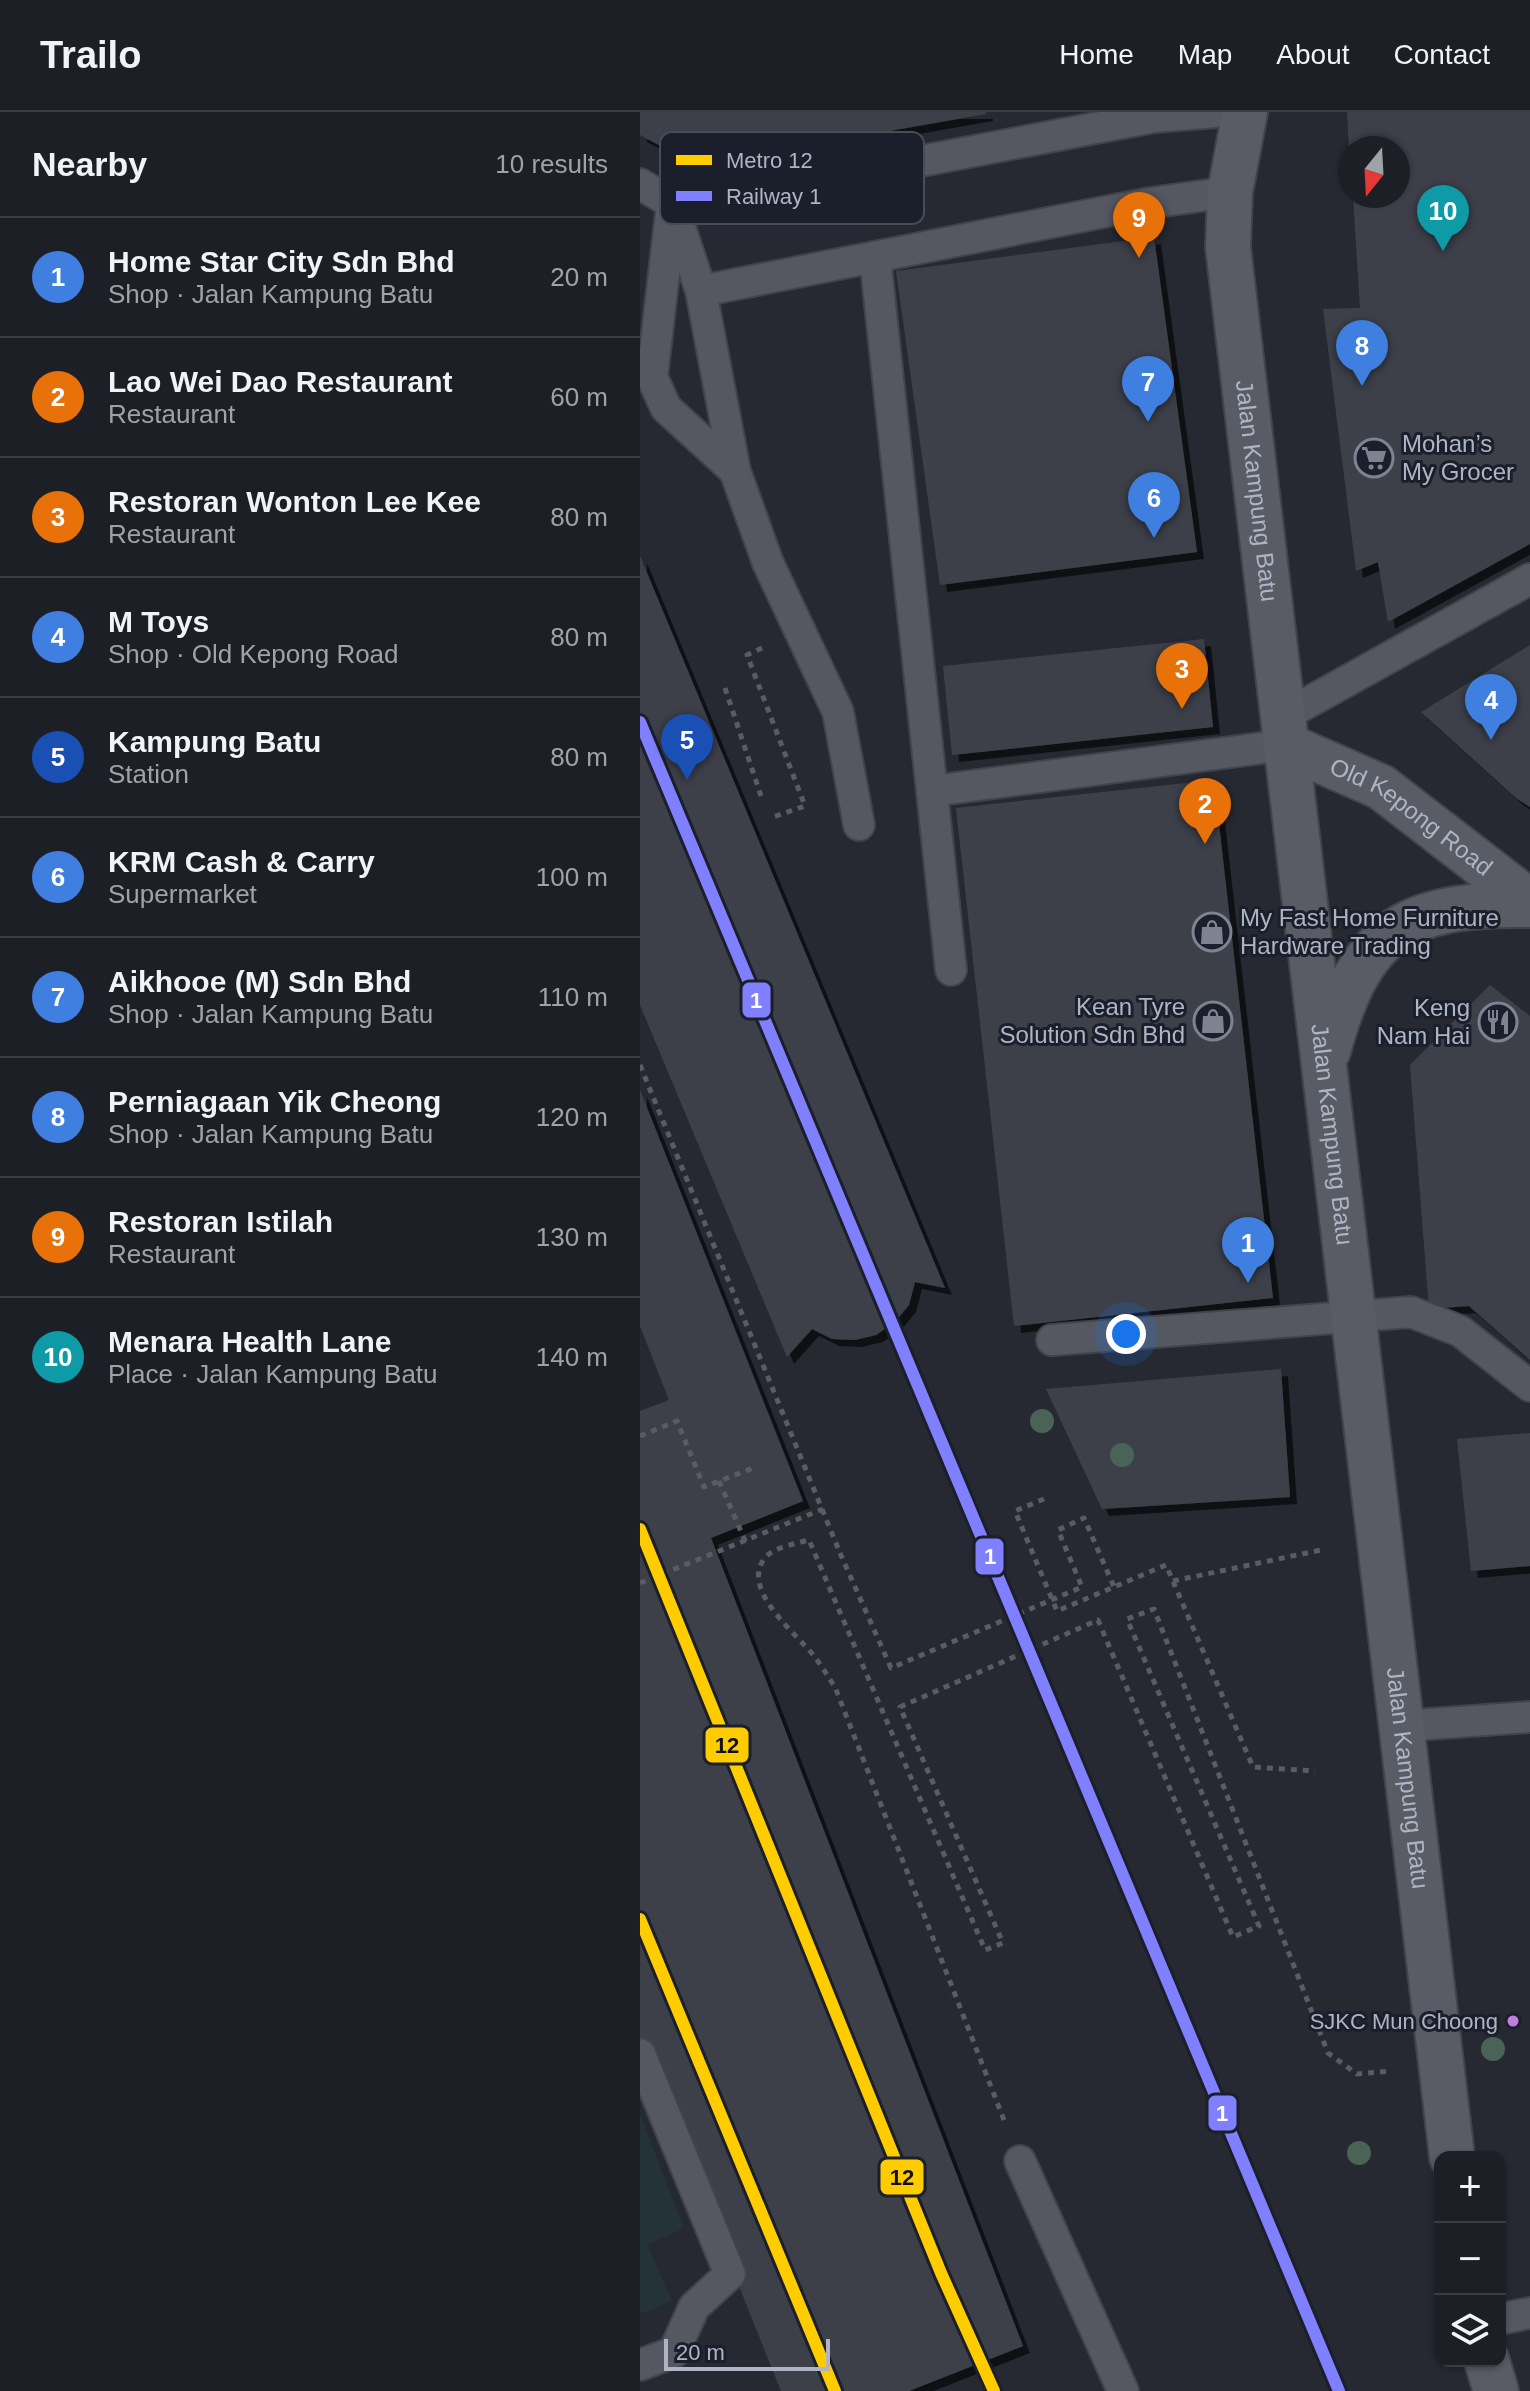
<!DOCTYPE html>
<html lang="en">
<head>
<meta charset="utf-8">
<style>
	body { margin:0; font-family:Helvetica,sans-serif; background:#25272d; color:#f1f3f6 }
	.controls { position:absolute; right:24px; bottom:24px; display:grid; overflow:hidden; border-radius:16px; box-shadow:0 2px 6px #0004 }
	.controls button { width:72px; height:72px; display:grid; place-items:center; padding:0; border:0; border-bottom:2px solid #3a3d42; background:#1c1f25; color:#f1f3f6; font:40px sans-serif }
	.compass { position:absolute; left:698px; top:24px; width:72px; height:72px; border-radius:50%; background:#1c1f25; box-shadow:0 2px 6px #0004; rotate:198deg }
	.scale { position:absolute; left:24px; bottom:20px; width:166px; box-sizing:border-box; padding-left:8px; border:4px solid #aeb4c4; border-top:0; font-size:22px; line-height:28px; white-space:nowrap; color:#aeb4c4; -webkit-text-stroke:6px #1a1f2b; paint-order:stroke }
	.you { position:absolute; left:486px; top:1222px; width:28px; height:28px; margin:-20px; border:6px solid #fff; border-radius:50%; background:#1a73e8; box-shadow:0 0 0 12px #1a73e833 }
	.badge { display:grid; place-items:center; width:52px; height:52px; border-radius:50%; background:#bca0f2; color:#fff; font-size:26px; font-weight:700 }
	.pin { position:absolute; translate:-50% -66px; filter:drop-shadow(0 2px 4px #0008) }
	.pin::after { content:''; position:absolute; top:42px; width:28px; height:24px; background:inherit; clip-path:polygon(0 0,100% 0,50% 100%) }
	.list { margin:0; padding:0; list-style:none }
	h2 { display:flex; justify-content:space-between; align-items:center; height:104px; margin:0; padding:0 32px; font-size:34px }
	h2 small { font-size:26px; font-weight:400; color:#a0a2a7 }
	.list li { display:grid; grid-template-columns:52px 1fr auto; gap:24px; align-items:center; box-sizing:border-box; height:120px; padding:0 32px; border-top:2px solid #3a3d42 }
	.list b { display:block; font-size:30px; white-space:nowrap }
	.list p { margin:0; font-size:26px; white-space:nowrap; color:#a0a2a7 }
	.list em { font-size:26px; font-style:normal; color:#a0a2a7 }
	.icon { flex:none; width:44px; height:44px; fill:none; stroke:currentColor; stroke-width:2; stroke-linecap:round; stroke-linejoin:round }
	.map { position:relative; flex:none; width:890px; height:2279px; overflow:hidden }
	header { display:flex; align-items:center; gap:48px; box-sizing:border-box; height:112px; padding:0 40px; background:#1c1f25; border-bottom:2px solid #3a3d42 }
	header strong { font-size:38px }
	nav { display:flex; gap:44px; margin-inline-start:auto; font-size:28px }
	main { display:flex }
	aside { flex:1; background:#1c1f25 }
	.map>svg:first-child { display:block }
	.green { fill:#243337 }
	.building { fill:#3e4149; filter:url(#shadow) }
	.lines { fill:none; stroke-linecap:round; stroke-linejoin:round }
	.lane-casing { stroke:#41444a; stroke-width:34 }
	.secondary-casing { stroke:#41444a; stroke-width:48 }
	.path { stroke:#585c63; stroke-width:5; stroke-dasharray:6 6; stroke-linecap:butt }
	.lane { stroke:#555860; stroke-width:30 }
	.secondary { stroke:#595c65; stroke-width:44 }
	.path-bridge { stroke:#585c63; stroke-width:5; stroke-dasharray:6 6; stroke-linecap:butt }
	.rail-1-casing { stroke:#1a1f2b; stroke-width:18 }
	.rail-1 { stroke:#8080ff; stroke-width:12 }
	.metro-1-casing { stroke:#1a1f2b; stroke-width:18 }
	.metro-1 { stroke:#fc0; stroke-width:12 }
	.tree { fill:#4a6357 }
	.bus-dot { fill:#c07fdc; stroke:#1a1f2b; stroke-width:3 }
	.labels { text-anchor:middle; stroke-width:6; stroke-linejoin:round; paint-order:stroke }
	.bus-label { font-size:22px; fill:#aeb4c4; stroke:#1a1f2b; text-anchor:end }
	.poi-label { font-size:24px; fill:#aeb4c4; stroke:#1a1f2b; text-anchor:start }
	.street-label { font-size:24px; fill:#aeb4c4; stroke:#1a1f2b }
	.key { fill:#1a1f2b; stroke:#464c59; stroke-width:2 }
	.key-label { font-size:22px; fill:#aeb4c4 }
	.line-badge { stroke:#1a1f2b; stroke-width:3 }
	.badge-label { font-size:22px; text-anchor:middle; font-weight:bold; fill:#fff }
	.pale-badge-label { font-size:22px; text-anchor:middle; font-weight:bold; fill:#111 }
</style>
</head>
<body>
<header>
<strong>Trailo</strong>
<nav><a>Home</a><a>Map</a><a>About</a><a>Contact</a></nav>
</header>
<main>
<aside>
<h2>Nearby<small>10 results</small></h2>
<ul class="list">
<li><span class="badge" style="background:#3f7fe0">1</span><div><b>Home Star City Sdn Bhd</b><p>Shop · Jalan Kampung Batu</p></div><em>20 m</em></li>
<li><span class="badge" style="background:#e8710a">2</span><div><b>Lao Wei Dao Restaurant</b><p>Restaurant</p></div><em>60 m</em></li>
<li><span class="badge" style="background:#e8710a">3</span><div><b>Restoran Wonton Lee Kee</b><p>Restaurant</p></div><em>80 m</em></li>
<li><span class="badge" style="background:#3f7fe0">4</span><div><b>M Toys</b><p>Shop · Old Kepong Road</p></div><em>80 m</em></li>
<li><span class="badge" style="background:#1a4fb4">5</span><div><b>Kampung Batu</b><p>Station</p></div><em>80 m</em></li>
<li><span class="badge" style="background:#3f7fe0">6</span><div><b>KRM Cash &amp; Carry</b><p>Supermarket</p></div><em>100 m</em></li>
<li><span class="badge" style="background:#3f7fe0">7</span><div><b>Aikhooe (M) Sdn Bhd</b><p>Shop · Jalan Kampung Batu</p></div><em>110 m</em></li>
<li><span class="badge" style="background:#3f7fe0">8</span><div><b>Perniagaan Yik Cheong</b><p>Shop · Jalan Kampung Batu</p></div><em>120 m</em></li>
<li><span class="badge" style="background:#e8710a">9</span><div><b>Restoran Istilah</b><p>Restaurant</p></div><em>130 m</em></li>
<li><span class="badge" style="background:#0f9aa8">10</span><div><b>Menara Health Lane</b><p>Place · Jalan Kampung Batu</p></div><em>140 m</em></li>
</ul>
</aside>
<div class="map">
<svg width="890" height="2279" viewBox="0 0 890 2279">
	<defs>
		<filter id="shadow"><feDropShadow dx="7" dy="7" stdDeviation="0" flood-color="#0009"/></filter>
	</defs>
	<rect width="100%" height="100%" fill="#262931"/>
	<polygon class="green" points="0,2003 44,2116 7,2133 32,2189 0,2202"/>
	<g class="building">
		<polygon points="0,0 346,0 346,2 56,53 0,23"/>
		<polygon points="707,0 890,0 890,432 748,510 738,450 716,459 683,197 720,196 713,84 758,84 758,36 709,36"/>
		<polygon points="514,125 557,440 300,473 256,159"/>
		<polygon points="0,444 305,1176 275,1170 269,1193 255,1210 236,1223 215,1228 192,1227 172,1217 147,1245 0,893"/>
		<polygon points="564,527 573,615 312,643 303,554"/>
		<polygon points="890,533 890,695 876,686 781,600"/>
		<polygon points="574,668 633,1186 374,1214 316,696"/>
		<polygon points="850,873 890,904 890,1248 829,1194 789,1197 770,953"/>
		<polygon points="0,978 163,1389 71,1426 383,2234 269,2279 141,2279 0,1927 0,1299 29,1288 0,1214"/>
		<polygon points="641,1257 650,1385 462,1397 406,1277"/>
		<polygon points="890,1321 890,1454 831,1459 817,1327"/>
	</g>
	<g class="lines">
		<defs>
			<g id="lane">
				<polyline points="0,72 32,91 70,89 514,5 575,0"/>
				<polyline points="32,91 61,179 95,359 128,451 198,600 219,713"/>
				<polyline points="31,101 12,265 26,296 95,359"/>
				<polyline points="235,145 311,858"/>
				<polyline points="61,179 510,91 590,80"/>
				<polyline points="642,605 890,467"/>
				<polyline points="292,679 645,633"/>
				<polyline points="412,1228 771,1200 820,1219 890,1274"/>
				<polyline points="760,1614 890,1605"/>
				<polyline points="0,1942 90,2162 54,2195 34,2240 0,2253"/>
				<polyline points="380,2049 483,2279"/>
				<polyline points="860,2207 890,2201"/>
			</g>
			<g id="secondary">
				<path id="s1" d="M605,0L590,80L588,135L812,2045"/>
				<path id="s2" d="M645,633L741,675L890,790"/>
				<path d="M688,939C721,817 765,791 890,793"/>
				<polyline points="847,2249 856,2279"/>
			</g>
		</defs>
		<use href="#lane" class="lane-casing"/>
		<use href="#secondary" class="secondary-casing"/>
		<g class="path">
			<polyline points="122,536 107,543 165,694 130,706"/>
			<polyline points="85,576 121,684"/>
			<polyline points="0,953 200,1441"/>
			<polyline points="0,1324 37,1309 64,1375 113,1356"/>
			<polyline points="79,1369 106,1431"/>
			<polyline points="404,1387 375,1399 417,1499 526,1453 613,1655 675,1659"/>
			<polyline points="533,1469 681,1438"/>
			<polyline points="0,1471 183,1397"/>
			<path d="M364,2008L195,1575C188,1565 182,1554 174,1544C157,1522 101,1479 124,1447C133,1435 155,1432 169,1428L345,1838L363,1831L260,1595L458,1508L593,1825L619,1814L487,1507L514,1497L688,1941L717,1962L752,1959"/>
		</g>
		<use href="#lane" class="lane"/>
		<use href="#secondary" class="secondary"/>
		<polyline class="path-bridge" points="200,1441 251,1556 442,1475 418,1418 444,1406 474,1475"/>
		<defs>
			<polyline id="rail-1" points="0,610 699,2279"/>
		</defs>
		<use href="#rail-1" class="rail-1-casing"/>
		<use href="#rail-1" class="rail-1"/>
		<defs>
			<g id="metro-1">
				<polyline points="0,1417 301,2161 354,2279"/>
				<polyline points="0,1807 195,2279"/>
			</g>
		</defs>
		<use href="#metro-1" class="metro-1-casing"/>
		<use href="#metro-1" class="metro-1"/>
	</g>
	<g class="tree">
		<circle cx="402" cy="1309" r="12"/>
		<circle cx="482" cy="1343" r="12"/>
		<circle cx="853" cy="1937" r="12"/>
		<circle cx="719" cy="2041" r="12"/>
	</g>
	<defs>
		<symbol id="supermarket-ring" viewBox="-11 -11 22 22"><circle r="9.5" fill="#1a1f2b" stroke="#7e8391" stroke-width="1.5"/><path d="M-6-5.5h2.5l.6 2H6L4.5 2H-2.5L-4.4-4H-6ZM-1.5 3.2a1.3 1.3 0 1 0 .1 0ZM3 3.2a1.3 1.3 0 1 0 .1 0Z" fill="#7e8391"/></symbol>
		<symbol id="shop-ring" viewBox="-11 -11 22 22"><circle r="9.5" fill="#1a1f2b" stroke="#7e8391" stroke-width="1.5"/><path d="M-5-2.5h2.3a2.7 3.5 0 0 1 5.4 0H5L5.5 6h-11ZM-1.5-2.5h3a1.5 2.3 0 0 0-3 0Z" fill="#7e8391"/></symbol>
		<symbol id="restaurant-ring" viewBox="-11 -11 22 22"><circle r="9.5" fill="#1a1f2b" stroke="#7e8391" stroke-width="1.5"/><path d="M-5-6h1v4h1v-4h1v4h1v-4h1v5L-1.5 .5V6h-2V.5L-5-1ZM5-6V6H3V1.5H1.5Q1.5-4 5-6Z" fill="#7e8391"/></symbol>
	</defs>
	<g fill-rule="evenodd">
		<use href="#supermarket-ring" x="712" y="324" width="44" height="44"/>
		<use href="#shop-ring" x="550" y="798" width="44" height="44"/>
		<use href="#shop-ring" x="551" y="887" width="44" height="44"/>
		<use href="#restaurant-ring" x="836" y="888" width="44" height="44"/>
	</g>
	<circle class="bus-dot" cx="873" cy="1909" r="7"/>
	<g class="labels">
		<g class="bus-label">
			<text x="858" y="1917">SJKC Mun Choong</text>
		</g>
		<g class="poi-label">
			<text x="762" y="340">Mohan’s<tspan x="762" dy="28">My Grocer</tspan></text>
			<text x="600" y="814">My Fast Home Furniture<tspan x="600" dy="28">Hardware Trading</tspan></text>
			<text x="545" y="903" text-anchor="end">Kean Tyre<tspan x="545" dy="28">Solution Sdn Bhd</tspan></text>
			<text x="830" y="904" text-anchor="end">Keng<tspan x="830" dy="28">Nam Hai</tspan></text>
		</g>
		<g class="street-label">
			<text dy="8" stroke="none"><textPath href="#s1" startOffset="382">Jalan Kampung Batu</textPath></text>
			<text dy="8" stroke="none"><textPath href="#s2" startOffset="146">Old Kepong Road</textPath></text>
			<text dy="8" stroke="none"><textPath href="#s1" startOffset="1030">Jalan Kampung Batu</textPath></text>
			<text dy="8" stroke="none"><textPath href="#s1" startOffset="1678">Jalan Kampung Batu</textPath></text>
		</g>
	</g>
	<rect x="20" y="20" width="264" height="92" rx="12" class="key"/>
	<rect x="36" y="43" width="36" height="10" fill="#fc0"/>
	<rect x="36" y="79" width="36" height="10" fill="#8080ff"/>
	<g class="key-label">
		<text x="86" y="56">Metro 12</text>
		<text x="86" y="92">Railway 1</text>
	</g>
	<g class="line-badge">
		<rect x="101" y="869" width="31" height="38" rx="8" fill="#8080ff"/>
		<rect x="334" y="1425" width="31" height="39" rx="8" fill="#8080ff"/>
		<rect x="64" y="1614" width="46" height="38" rx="8" fill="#fc0"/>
		<rect x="567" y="1982" width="31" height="38" rx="8" fill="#8080ff"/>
		<rect x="239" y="2046" width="46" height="38" rx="8" fill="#fc0"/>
	</g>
	<g class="badge-label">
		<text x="116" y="896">1</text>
		<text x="350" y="1452">1</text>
		<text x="582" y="2009">1</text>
	</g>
	<g class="pale-badge-label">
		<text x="87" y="1641">12</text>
		<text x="262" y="2073">12</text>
	</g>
</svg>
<div class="controls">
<button>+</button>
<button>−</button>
<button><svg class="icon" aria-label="layers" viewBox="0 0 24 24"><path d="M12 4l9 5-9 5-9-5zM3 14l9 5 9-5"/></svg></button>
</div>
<svg class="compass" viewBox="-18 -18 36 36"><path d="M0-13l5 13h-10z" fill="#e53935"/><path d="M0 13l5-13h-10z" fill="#a0a2a7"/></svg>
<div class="scale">20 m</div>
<div class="you"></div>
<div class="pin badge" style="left:608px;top:1171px;background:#3f7fe0">1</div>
<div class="pin badge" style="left:565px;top:732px;background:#e8710a">2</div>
<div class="pin badge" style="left:542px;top:597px;background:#e8710a">3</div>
<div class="pin badge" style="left:851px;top:628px;background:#3f7fe0">4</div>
<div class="pin badge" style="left:47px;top:668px;background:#1a4fb4">5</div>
<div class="pin badge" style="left:514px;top:426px;background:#3f7fe0">6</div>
<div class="pin badge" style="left:508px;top:310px;background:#3f7fe0">7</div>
<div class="pin badge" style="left:722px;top:274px;background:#3f7fe0">8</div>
<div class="pin badge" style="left:499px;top:146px;background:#e8710a">9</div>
<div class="pin badge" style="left:803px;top:139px;background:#0f9aa8">10</div>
</div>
</main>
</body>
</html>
